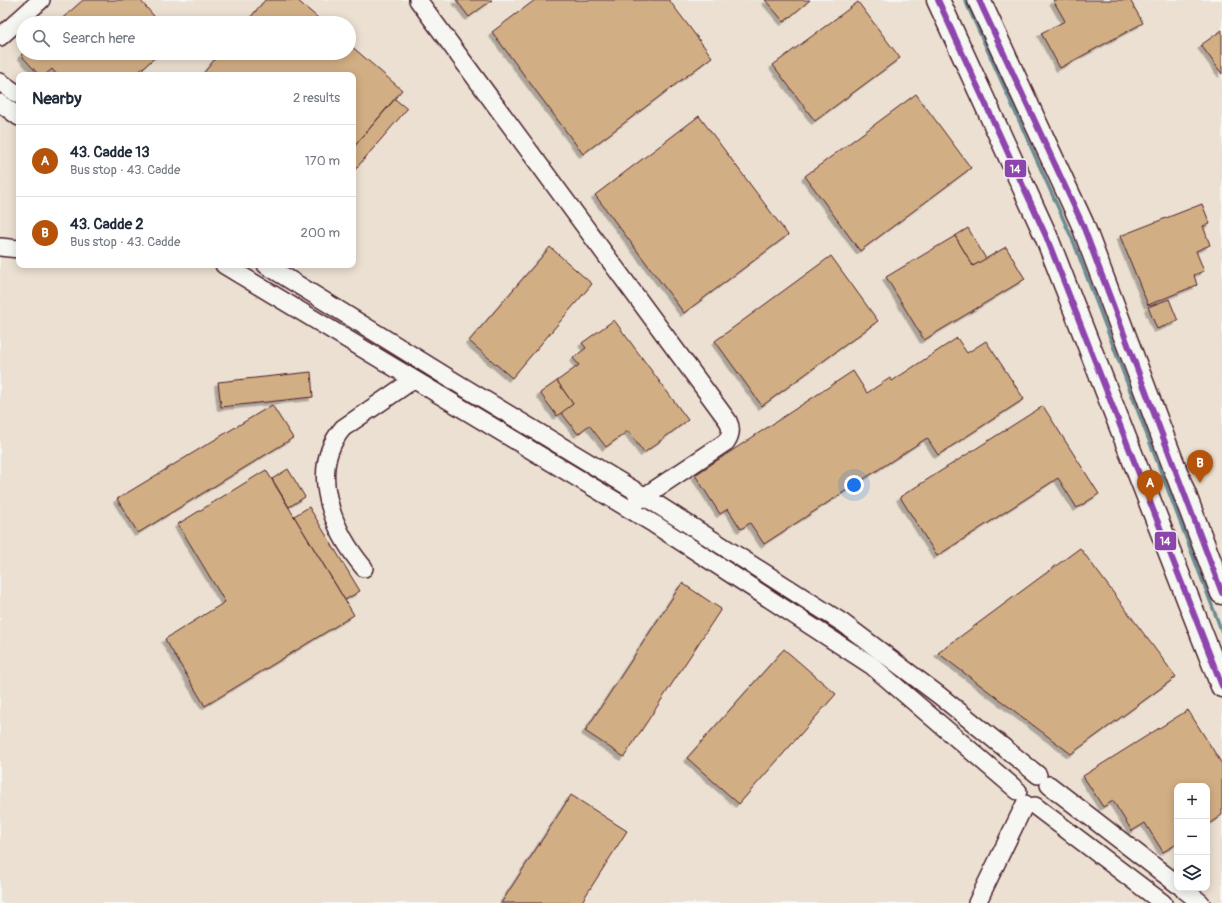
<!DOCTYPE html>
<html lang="en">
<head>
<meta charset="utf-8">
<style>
	body { margin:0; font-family:Pangolin,sans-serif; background:#f6f6f7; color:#1f2937 }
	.controls { position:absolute; right:12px; bottom:12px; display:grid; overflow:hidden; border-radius:8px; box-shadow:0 2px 10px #0003 }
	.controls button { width:36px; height:36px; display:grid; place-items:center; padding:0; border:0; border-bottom:1px solid #e0e1e3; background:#fff; color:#1f2937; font:20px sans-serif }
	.you { position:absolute; left:854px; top:485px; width:14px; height:14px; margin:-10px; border:3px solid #fff; border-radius:50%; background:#1a73e8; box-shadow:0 0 0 6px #1a73e833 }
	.badge { display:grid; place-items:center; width:26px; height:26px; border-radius:50%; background:#b45309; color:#fff; font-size:13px; font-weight:700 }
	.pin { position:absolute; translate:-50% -33px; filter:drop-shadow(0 1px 2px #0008) }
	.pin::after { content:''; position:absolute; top:21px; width:14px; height:12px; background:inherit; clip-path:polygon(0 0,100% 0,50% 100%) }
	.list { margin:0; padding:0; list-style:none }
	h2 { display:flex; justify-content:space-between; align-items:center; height:52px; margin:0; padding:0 16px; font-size:17px }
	h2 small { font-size:13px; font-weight:400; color:#747a83 }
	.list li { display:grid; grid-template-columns:26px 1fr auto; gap:12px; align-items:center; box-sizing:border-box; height:72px; padding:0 16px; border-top:1px solid #e0e1e3 }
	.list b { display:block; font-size:15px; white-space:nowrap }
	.list p { margin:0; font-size:13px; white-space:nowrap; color:#747a83 }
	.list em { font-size:13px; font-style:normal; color:#747a83 }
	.icon { flex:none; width:22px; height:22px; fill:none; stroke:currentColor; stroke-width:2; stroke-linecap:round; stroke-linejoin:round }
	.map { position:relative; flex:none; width:1222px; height:903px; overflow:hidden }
	.search { position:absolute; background:#fff; box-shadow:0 2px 10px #0003; left:16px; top:16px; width:340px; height:44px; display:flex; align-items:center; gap:10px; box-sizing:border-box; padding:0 14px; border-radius:22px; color:#747a83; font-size:15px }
	.panel { position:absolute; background:#fff; box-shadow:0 2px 10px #0003; left:16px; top:72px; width:340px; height:196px; border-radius:8px }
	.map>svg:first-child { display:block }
	.built { fill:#ebe0d1; fill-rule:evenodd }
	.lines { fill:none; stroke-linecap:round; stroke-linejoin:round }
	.stream { stroke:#6c8c93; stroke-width:3.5 }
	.building { fill:#d2ae84; stroke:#4a1f2b; filter:url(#shadow) }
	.minor-casing { stroke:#4a1f2b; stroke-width:20 }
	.major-casing { stroke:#4a1f2b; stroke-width:25 }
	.minor { stroke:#f6f6f2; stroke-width:17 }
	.major { stroke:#f6f6f2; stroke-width:22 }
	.bus-1-casing { stroke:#f6f6f2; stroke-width:9 }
	.bus-1 { stroke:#8e44ad; stroke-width:6 }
	.line-badge { stroke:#f6f6f2; stroke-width:1.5 }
	.badge-label { font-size:11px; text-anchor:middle; font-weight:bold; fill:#fff }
</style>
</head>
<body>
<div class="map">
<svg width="1222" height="903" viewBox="0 0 1222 903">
	<defs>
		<filter id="shadow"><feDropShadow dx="-3.5" dy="3.5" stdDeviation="0" flood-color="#0004"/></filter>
	</defs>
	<rect width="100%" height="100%" fill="#f6f6f2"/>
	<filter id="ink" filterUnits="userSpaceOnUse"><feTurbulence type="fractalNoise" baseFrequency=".025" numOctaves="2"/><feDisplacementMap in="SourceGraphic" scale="8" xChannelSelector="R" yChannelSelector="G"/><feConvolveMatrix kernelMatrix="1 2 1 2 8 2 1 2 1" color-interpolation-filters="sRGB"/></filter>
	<g filter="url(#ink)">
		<path class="built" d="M0,0H1222V903H0ZM23,23H349V53H23ZM19,75H353V265H19ZM1177,786H1207V888H1177Z"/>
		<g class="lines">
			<polyline class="stream" points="965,0 1074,243 1222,632"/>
		</g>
		<g class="building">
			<polygon points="83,0 140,0 160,23 57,23"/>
			<polygon points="265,0 297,0 324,23 246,23"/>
			<polygon points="456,0 492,0 469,17"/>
			<polygon points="535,0 669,0 712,57 583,154 492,32"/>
			<polygon points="765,0 810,0 784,22"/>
			<polygon points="1053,0 1130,0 1143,23 1060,68 1041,33 1065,21"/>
			<polygon points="858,2 900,58 815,121 773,65"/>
			<polygon points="1222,30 1222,74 1201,45"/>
			<polygon points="349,44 402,90 353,148 353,75 202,75 220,53 349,53"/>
			<polygon points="23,53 160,53 135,75 57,75 52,69 45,75 39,75 21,55"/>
			<polygon points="916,94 971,168 860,251 805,176"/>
			<polygon points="395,99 407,109 353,172 353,148"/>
			<polygon points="699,116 788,235 684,313 595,195"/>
			<polygon points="1202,204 1210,224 1203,226 1210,245 1196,251 1204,271 1194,275 1197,285 1148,305 1120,236"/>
			<polygon points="968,228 986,259 973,266 955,236"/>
			<polygon points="955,236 973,266 1006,247 1025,279 924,340 886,277"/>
			<polygon points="550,247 592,284 512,378 469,341"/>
			<polygon points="831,256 878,321 762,406 715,341"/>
			<polygon points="1169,299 1178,321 1157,329 1148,307"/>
			<polygon points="614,320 688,420 644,453 628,431 606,447 589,425 578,434 561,412 573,404 557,381 579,365 573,358 586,348 582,343"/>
			<polygon points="957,338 967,353 986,341 1024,399 938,455 927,438 764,544 750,523 741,529 728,509 720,514 695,475 853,371 867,393 890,378 892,381"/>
			<polygon points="311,372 313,397 221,407 218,382"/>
			<polygon points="557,381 573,404 557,416 540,393"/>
			<polygon points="272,405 293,438 138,533 117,499"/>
			<polygon points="1043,406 1099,494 1077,508 1058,478 937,556 900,497"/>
			<polygon points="288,469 305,497 289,507 272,479"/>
			<polygon points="266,470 354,615 205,706 165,639 225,602 178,524"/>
			<polygon points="309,507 360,591 345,600 294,516"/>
			<polygon points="1080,548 1176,677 1071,754 938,653"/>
			<polygon points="682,583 721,609 624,757 585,731"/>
			<polygon points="784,649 836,694 739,804 687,758"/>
			<polygon points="1188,710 1222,764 1222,815 1207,825 1207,786 1177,786 1177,844 1163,852 1145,823 1132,831 1113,801 1103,807 1083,776"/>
			<polygon points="571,795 627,831 581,903 501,903"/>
		</g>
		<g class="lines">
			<defs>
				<g id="minor">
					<path d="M418,0L728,421C732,429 731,435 726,442L636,502"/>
					<polyline points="0,37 41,0"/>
					<polyline points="0,82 19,95"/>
					<polyline points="0,103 19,117"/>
					<polyline points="0,247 19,249"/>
					<polyline points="224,265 654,524 871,665 1018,791"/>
					<polyline points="266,265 452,380 644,496 843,623 940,696 1038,775"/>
					<path d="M364,568C333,531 307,470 343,428L413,380"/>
					<polyline points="1049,785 1177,884"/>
					<polyline points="1035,806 1163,903"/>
					<polyline points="1182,888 1201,903"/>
					<polyline points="977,903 1025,804"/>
				</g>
				<g id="major">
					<polyline points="938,0 1046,236 1222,686"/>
					<polyline points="979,0 1082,223 1222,593"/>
				</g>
			</defs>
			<use href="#minor" class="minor-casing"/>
			<use href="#major" class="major-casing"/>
			<use href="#minor" class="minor"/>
			<use href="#major" class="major"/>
			<defs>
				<g id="bus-1">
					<polyline points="938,0 1046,236 1222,686"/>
					<polyline points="979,0 1082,223 1222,593"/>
				</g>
			</defs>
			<use href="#bus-1" class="bus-1-casing"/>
			<use href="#bus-1" class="bus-1"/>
		</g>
	</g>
	<g class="line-badge">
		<rect x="1004" y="159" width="23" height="19" rx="4" fill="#8e44ad"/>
		<rect x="1154" y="531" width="23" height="20" rx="4" fill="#8e44ad"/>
	</g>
	<g class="badge-label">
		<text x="1015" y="173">14</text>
		<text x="1165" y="545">14</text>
	</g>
</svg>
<div class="controls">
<button>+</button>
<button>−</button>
<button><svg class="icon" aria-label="layers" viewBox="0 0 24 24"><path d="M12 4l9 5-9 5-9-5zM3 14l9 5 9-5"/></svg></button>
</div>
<div class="you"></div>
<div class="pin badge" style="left:1150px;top:503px">A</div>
<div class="pin badge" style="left:1200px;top:483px">B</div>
<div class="search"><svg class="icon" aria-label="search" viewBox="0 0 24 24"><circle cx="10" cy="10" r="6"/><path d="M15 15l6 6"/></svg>Search here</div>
<section class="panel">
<h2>Nearby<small>2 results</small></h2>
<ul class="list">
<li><span class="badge">A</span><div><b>43. Cadde 13</b><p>Bus stop · 43. Cadde</p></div><em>170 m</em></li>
<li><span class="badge">B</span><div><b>43. Cadde 2</b><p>Bus stop · 43. Cadde</p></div><em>200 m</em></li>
</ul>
</section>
</div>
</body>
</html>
